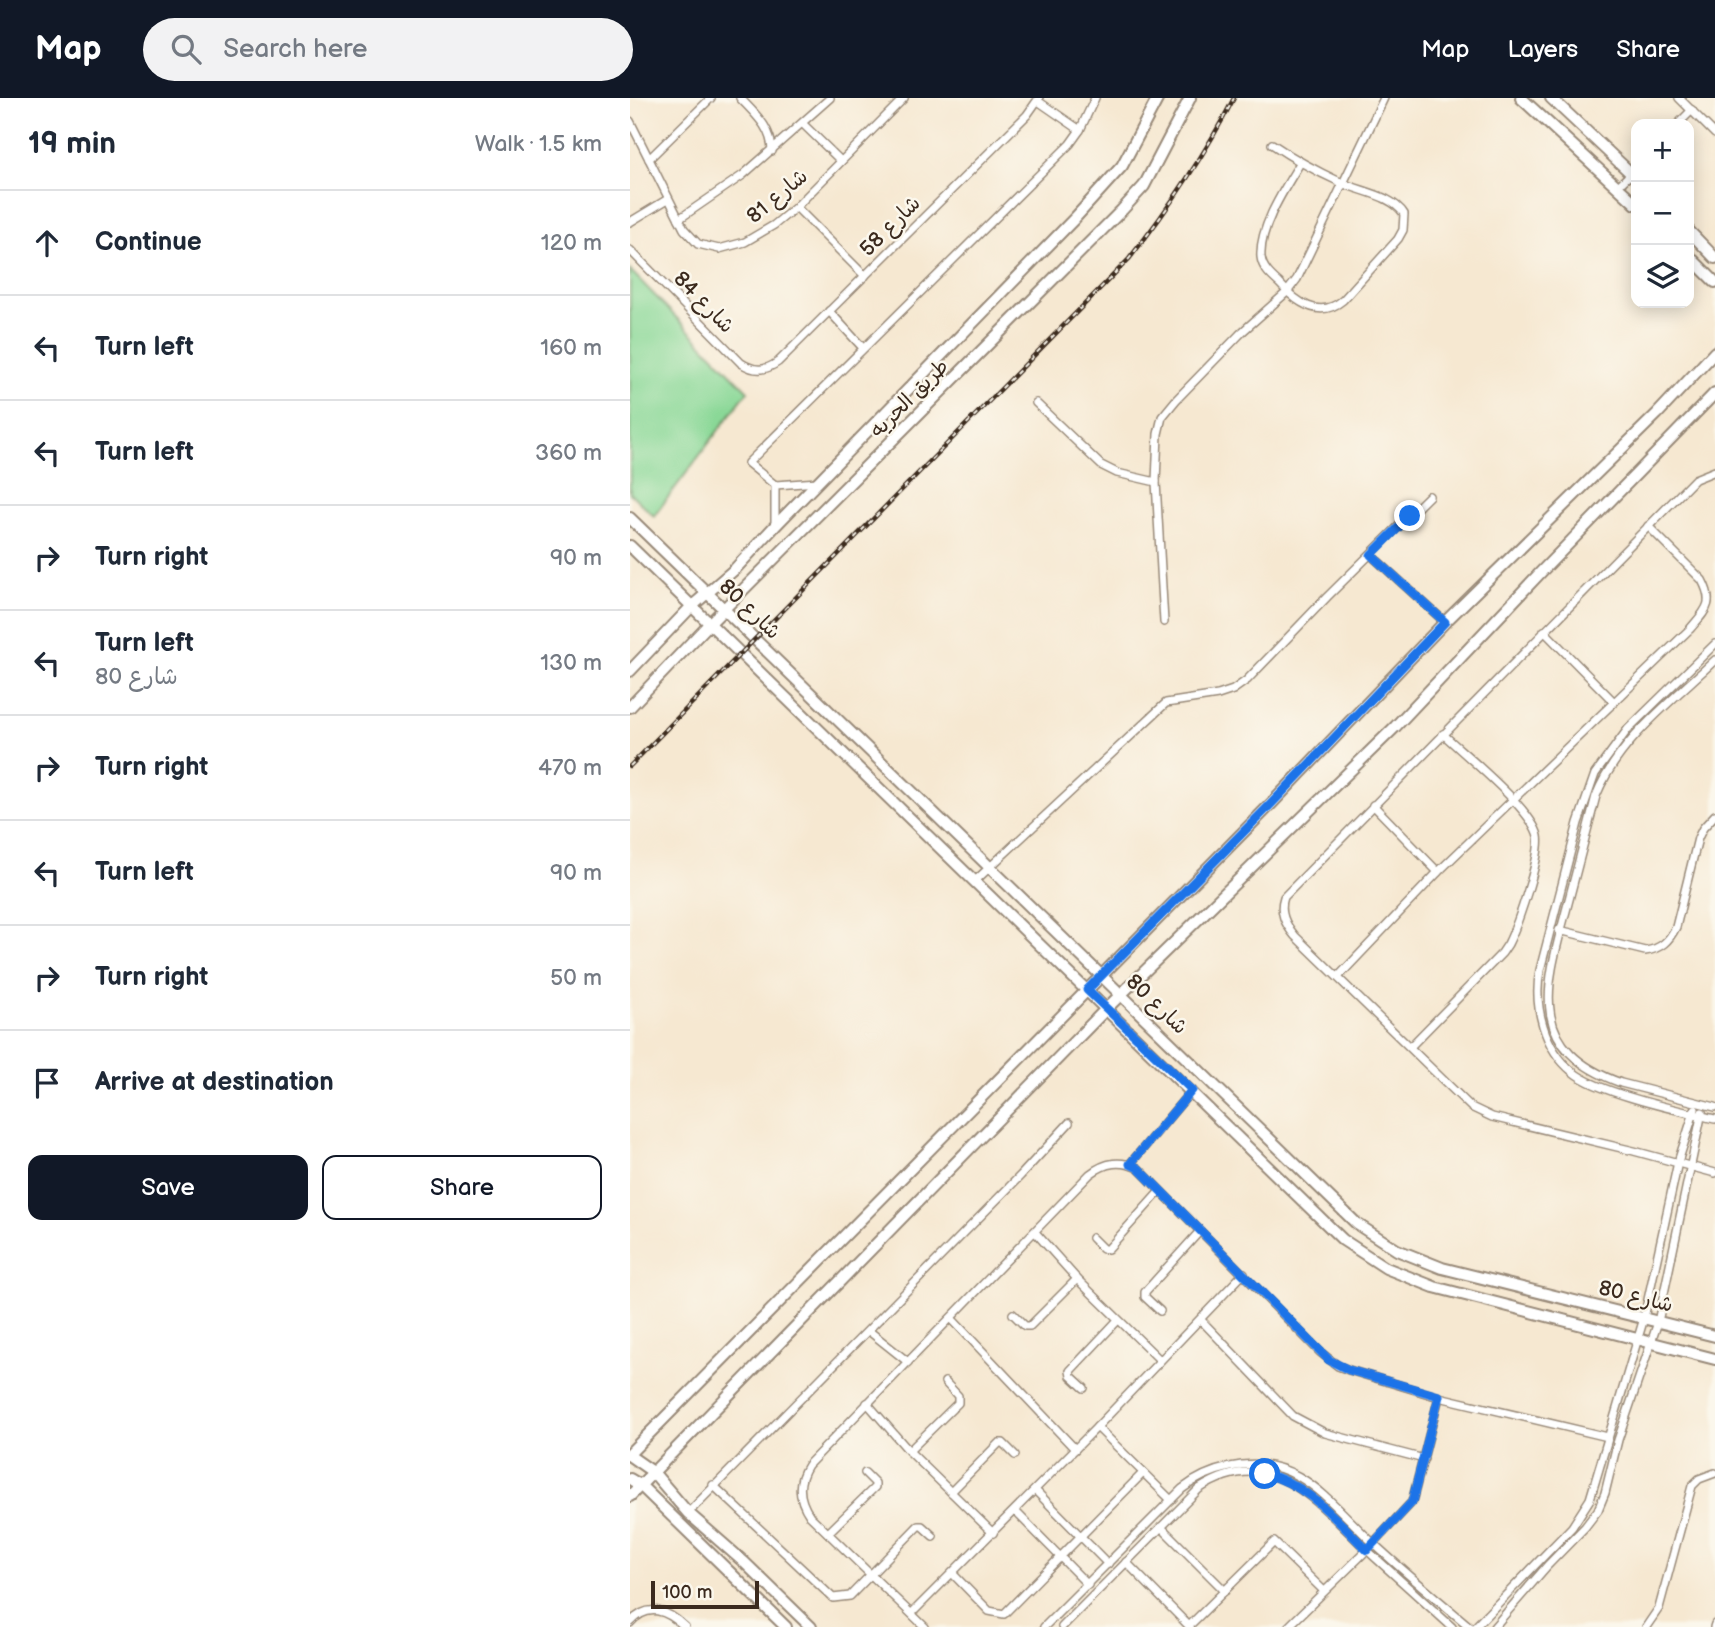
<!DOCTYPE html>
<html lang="en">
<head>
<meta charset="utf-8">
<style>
	body { margin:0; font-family:"Balsamiq Sans","Playpen Sans Arabic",sans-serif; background:#f2f2f3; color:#1f2937 }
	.controls { position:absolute; right:21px; top:21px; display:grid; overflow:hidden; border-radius:14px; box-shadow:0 4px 18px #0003 }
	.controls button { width:63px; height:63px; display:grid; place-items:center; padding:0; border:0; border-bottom:2px solid #e0e1e3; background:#fff; color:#1f2937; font:35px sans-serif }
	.scale { position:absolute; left:21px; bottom:18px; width:108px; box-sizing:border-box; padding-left:7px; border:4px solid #3b2a1e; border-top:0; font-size:19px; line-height:24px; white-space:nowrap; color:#3b2a1e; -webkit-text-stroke:5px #fbf7ec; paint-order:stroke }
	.stop { position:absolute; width:21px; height:21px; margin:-16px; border:5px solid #1a73e8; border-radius:50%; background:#fff }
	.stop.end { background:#1a73e8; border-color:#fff; box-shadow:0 2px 7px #0008 }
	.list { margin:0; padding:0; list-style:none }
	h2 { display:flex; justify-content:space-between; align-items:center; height:91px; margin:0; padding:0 28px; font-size:30px }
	h2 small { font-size:23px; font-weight:400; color:#747a83 }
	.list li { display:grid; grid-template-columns:46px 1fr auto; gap:21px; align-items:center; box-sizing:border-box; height:105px; padding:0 28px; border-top:2px solid #e0e1e3 }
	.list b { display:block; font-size:26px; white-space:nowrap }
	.list p { margin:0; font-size:23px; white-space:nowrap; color:#747a83 }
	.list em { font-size:23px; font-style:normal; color:#747a83 }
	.actions { display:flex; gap:14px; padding:21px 28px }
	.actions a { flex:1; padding:16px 0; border:2px solid #111827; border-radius:14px; text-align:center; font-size:24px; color:#111827 }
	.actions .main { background:#111827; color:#fff }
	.icon { flex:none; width:38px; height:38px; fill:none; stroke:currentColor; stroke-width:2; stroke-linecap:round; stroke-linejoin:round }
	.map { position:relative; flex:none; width:1085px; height:1529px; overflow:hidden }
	header { display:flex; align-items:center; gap:42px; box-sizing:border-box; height:98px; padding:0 35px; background:#111827; color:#fff }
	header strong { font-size:33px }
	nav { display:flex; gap:38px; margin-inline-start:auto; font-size:24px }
	.search { width:490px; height:63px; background:#f2f2f3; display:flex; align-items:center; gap:18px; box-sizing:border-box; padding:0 24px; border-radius:38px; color:#747a83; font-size:26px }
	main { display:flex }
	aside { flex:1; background:#fff }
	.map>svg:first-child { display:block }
	.green { fill:#8ad897; stroke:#62815a; stroke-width:2 }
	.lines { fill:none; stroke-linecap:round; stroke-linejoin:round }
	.street-casing { stroke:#988978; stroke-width:10 }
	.secondary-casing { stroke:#988978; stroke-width:14 }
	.street { stroke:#fff; stroke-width:7 }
	.secondary { stroke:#fff; stroke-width:10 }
	.rail-casing { stroke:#3b2a1e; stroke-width:4.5 }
	.rail { stroke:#fbf7ec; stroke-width:2; stroke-dasharray:5; stroke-linecap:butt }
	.route { stroke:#1a73e8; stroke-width:9 }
	.labels { text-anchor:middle; stroke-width:5; stroke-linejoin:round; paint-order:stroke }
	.street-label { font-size:21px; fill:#3b2a1e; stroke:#fbf7ec }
</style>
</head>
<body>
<header>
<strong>Map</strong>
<div class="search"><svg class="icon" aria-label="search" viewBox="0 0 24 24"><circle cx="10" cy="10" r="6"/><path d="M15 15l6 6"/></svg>Search here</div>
<nav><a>Map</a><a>Layers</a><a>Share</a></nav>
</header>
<main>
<aside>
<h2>19 min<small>Walk · 1.5 km</small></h2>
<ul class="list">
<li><svg class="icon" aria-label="ahead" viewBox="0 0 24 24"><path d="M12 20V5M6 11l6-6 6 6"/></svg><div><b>Continue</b></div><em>120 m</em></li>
<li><svg class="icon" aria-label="left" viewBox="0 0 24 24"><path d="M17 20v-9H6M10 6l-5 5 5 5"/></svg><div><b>Turn left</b></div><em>160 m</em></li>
<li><svg class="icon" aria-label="left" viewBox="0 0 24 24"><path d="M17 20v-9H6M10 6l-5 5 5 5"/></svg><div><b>Turn left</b></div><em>360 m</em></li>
<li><svg class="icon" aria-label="right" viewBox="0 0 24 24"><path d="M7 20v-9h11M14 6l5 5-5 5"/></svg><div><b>Turn right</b></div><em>90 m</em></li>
<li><svg class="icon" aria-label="left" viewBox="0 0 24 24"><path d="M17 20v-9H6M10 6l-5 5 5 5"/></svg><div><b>Turn left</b><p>شارع 80</p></div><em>130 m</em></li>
<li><svg class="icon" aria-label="right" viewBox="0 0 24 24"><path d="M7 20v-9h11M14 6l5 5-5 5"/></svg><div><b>Turn right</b></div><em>470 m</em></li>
<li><svg class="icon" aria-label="left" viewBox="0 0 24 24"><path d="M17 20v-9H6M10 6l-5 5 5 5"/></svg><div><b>Turn left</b></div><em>90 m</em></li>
<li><svg class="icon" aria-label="right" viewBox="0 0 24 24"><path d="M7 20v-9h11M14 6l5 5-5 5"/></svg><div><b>Turn right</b></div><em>50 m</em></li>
<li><svg class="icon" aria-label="arrive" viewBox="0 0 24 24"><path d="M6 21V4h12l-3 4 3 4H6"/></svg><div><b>Arrive at destination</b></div></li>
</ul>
<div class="actions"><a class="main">Save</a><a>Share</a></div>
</aside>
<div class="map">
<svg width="1085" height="1529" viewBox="0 0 1085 1529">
	<rect width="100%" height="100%" fill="#fbf7ec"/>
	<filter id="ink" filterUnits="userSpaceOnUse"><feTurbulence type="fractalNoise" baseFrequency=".0143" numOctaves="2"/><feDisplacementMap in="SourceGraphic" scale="14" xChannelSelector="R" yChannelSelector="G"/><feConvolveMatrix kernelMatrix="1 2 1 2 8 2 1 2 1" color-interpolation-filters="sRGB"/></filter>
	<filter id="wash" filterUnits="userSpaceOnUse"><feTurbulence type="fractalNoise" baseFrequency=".00686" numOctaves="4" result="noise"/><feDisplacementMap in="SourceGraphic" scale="28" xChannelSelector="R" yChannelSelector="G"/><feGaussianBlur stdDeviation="1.57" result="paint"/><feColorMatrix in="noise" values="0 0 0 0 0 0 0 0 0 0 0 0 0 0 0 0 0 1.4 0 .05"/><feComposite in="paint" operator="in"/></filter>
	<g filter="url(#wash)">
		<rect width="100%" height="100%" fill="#f6e8d1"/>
		<polygon class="green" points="0,172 118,293 24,418 0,395"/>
	</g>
	<g filter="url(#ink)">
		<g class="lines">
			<defs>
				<g id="street">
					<path d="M110,0C125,16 142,30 142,53"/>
					<polyline points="1049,0 1085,36"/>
					<polyline points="408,3 450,32"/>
					<polyline points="0,23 54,131 68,146 89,151 115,144 144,127 166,109 274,0"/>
					<polyline points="173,26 211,63"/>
					<polyline points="1048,26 1062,12"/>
					<path d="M642,46C664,61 686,73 710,84C731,94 762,97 774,116L773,132L768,141L713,202C689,222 666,204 649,185C641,178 632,170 631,159C629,129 655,90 670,65"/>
					<polyline points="19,61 81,0"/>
					<polyline points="988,88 1006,71"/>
					<polyline points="166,109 235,178"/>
					<polyline points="49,121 113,77 200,0"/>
					<polyline points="0,124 38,101"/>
					<path d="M0,152L111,265C125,274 135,273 148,264L397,17L409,0"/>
					<polyline points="199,213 233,250"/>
					<polyline points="406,305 471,367 487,375 526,384"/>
					<path d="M1085,373L1065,381L654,799C649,814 655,826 665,838L841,1009L862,1019L1004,1053L1085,1075"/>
					<polyline points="188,384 145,387 118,365 440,46 450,32 465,0"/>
					<polyline points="145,428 145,387"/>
					<polyline points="741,457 815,524"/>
					<polyline points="534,524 526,384 528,336 532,319 546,302 612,234 657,194 667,181 754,0"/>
					<polyline points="914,533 983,603"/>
					<path d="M1085,546L998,631L965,676L948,725L910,872C903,908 914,951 943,974C968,995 1051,1013 1085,1021"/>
					<path d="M1085,562C1043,602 988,643 966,698C956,736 946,774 936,813C915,891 897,951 991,985L1085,1009"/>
					<polyline points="743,707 808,774"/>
					<polyline points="345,783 536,605 588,597 603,592 617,582 697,499 799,398"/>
					<path d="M929,832L1015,853C1031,851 1039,843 1046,829L1068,740L1073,730L1085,717"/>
					<path d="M708,879L808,774L1060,531C1076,512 1085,506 1072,482L1018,428"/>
					<path d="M780,949L872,855L878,846C887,828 912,757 908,738C902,711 835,657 813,636"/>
					<polyline points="500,1066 562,992"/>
					<polyline points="405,1134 447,1181 530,1262"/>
					<polyline points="462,1140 473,1151 478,1151 530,1093"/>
					<polyline points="530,1213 515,1199 515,1194 570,1133"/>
					<polyline points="383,1216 395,1228 400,1228 447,1181"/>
					<polyline points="321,1220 445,1351"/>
					<polyline points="571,1222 663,1318 695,1335 794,1361"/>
					<polyline points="239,1233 278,1264"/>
					<polyline points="454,1290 441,1278 440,1273 488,1222"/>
					<polyline points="237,1305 279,1353 363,1435"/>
					<polyline points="467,1329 541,1402"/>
					<polyline points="279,1353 328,1305 328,1298 315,1284"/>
					<polyline points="83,1387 203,1500 220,1498 288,1428 292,1428 303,1438"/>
					<polyline points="405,1392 478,1466"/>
					<polyline points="321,1394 369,1345 373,1345 385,1357"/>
					<polyline points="385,1413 458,1487"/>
					<polyline points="58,1415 391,1077 439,1025"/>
					<polyline points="531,1429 595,1493"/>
					<polyline points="198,1435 245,1389 245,1385 235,1375"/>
					<polyline points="496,1464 560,1529"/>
					<polyline points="323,1476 359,1513 374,1516 513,1375"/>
					<polyline points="282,1515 467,1329 614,1175"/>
					<path d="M0,1525C18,1504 37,1512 55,1529"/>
					<polyline points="559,1528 644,1444 694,1493"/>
					<path d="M295,1529L180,1418C168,1401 167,1384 178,1367L460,1076C476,1064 490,1062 508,1070L690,1254L708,1268L719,1272L809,1299L978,1339"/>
					<path d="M414,1529L552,1391C566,1380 581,1373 600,1369C667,1354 699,1404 743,1445C774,1474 807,1501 840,1529"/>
					<path d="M432,1529L569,1391C643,1343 688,1406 738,1453C766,1478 794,1504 822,1529"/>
					<polyline points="658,1529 737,1452 782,1404 809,1299"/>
					<polyline points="845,1529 942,1429 960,1401 1014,1220 1048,1064 1065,1011"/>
					<polyline points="864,1529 917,1468 955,1429 968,1412 975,1395 988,1342 1028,1224 1072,1014"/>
					<polyline points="1016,1529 1029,1510 1062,1388 1069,1381 1085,1375"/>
					<polyline points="1084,1529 1085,1526"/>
				</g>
				<g id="secondary">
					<polyline points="891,0 1006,106"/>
					<polyline points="921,0 1006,80"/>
					<polyline points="1059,133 1085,160"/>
					<polyline points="1059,158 1085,184"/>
					<polyline points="0,420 727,1126 767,1152 812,1170 1085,1238"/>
					<polyline points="0,448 713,1142 756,1170 804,1189 1085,1261"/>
					<polyline points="0,573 61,509 105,471 145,428 445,120 492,68 528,0"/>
					<polyline points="0,609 79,526 492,112 514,88 560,0"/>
					<polyline points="0,1355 642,705 815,524 1027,316 1085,254"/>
					<polyline points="0,1358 23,1374 58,1415 115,1465 181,1529"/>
					<polyline points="0,1381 10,1387 156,1529"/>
					<polyline points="0,1398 476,911 765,629 911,474 1085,295"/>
				</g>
			</defs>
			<use href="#street" class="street-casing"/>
			<use href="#secondary" class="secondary-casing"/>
			<use href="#street" class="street"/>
			<use href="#secondary" class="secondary"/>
			<defs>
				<path id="rail" d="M0,668L499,161C539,110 574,58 604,0"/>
			</defs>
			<use href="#rail" class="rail-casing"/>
			<use href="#rail" class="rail"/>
		</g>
	</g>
	<g class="lines" filter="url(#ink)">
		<path class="route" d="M635,1376C678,1386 706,1422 737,1452L782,1404L809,1298L719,1272L699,1262L508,1070L500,1066L562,992L457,892L642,705L815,524L741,457L780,418"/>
	</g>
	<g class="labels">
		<g class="street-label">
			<text transform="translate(147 98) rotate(-40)" y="7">شارع 81</text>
			<text transform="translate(260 128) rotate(-45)" y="7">شارع 58</text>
			<text transform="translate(74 204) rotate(46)" y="7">شارع 84</text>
			<text transform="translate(279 300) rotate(-45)" y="7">طريق الحريه</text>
			<text transform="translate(120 511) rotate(44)" y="7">شارع 80</text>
			<text transform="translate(527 906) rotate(44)" y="7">شارع 80</text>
			<text transform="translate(1006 1198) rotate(14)" y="7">شارع 80</text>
		</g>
	</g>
</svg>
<div class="controls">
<button>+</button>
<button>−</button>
<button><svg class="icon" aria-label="layers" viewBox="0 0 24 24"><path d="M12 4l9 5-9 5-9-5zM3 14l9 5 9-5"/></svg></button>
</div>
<div class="scale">100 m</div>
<div class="stop" style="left:635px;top:1376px"></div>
<div class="stop end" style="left:780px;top:418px"></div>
</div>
</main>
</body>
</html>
